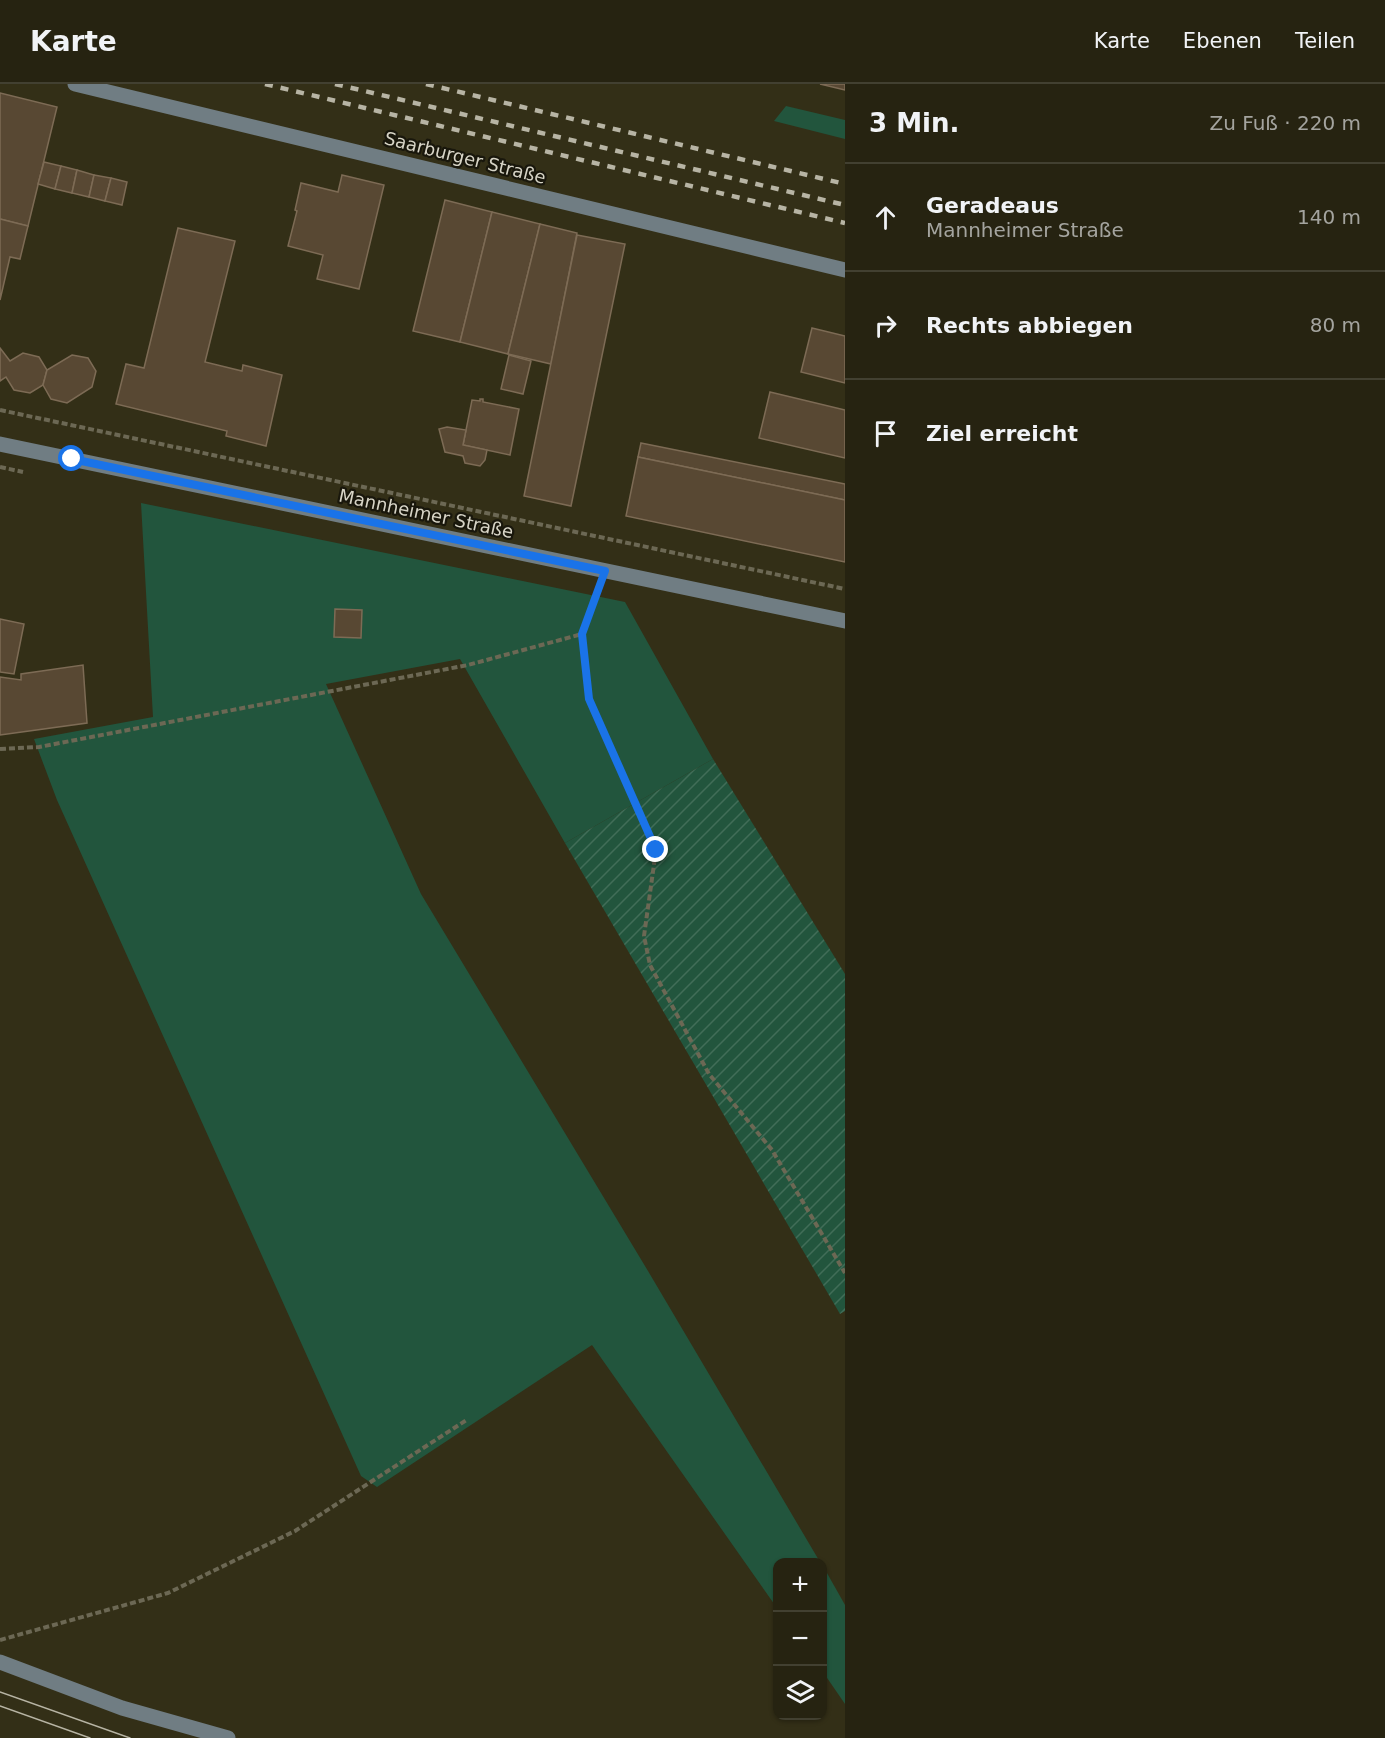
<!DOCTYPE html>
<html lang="de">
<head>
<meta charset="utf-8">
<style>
	body { margin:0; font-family:"DejaVu Sans",sans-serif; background:#322f1f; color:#f1f3f6 }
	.controls { position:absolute; right:18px; bottom:18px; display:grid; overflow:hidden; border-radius:12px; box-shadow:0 2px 4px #0004 }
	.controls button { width:54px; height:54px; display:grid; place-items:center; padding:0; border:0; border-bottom:2px solid #424031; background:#262311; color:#f1f3f6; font:30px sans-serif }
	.stop { position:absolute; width:18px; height:18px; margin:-14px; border:4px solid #1a73e8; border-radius:50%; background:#fff }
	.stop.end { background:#1a73e8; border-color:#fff; box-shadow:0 2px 6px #0008 }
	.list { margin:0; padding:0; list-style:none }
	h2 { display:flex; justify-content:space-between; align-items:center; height:78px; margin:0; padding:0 24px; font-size:26px }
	h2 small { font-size:20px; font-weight:400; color:#a4a49f }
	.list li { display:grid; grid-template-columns:39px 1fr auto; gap:18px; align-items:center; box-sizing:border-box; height:108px; padding:0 24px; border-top:2px solid #424031 }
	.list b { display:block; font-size:22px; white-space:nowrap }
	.list p { margin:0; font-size:20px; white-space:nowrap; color:#a4a49f }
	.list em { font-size:20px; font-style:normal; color:#a4a49f }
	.icon { flex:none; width:33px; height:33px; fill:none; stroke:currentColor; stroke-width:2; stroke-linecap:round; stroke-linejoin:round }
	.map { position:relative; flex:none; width:845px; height:1654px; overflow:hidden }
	header { display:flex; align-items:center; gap:36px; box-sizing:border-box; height:84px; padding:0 30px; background:#262311; border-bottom:2px solid #424031 }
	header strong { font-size:28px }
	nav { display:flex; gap:33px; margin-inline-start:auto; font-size:21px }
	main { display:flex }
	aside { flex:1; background:#262311 }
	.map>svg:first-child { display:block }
	.green { fill:#22553d }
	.garden { fill:url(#garden-furrows) }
	.building { fill:#584833; stroke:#7d6b55; stroke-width:1.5 }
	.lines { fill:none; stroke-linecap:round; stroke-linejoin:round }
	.path { stroke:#6c6854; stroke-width:4; stroke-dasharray:6 3; stroke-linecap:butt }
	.minor { stroke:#707d83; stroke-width:15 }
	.tram { stroke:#b7b4a4; stroke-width:1.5 }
	.rail { stroke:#b7b4a4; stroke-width:4.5; stroke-dasharray:8 8; stroke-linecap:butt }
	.route { stroke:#1a73e8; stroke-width:8 }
	.labels { text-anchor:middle; stroke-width:4.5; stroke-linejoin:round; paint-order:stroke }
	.street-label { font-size:18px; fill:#d7d4c6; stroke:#19170c }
</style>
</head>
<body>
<header>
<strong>Karte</strong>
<nav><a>Karte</a><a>Ebenen</a><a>Teilen</a></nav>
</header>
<main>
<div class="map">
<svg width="845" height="1654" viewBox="0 0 845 1654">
	<defs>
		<pattern id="garden-furrows" width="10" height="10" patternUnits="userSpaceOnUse" patternTransform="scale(1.5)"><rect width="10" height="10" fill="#22553d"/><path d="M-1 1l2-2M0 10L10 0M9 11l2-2" fill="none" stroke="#416d58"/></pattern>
	</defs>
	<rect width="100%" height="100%" fill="#332f17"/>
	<g class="green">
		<polygon points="786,22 845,36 845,55 774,37"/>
		<polygon points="141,419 625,518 713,675 565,759 460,575 326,600 421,810 648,1187 820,1478 778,1478 777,1524 592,1261 377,1403 361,1392 57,716 34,655 153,633"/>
		<polygon points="823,1482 845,1521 845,1620 823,1588"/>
	</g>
	<polygon class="garden" points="713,675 845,890 845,1227 840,1230 565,759"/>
	<g class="building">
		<polygon points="820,0 845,0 845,6"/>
		<polygon points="0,9 57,23 28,142 0,135"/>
		<polygon points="44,78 61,82 55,105 38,100"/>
		<polygon points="61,82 77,86 72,109 55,105"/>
		<polygon points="77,86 94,91 89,113 72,109"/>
		<polygon points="94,91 111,94 105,117 89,113"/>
		<polygon points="342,91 384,101 359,205 317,195 323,171 288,162 297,127 295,126 301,99 338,108"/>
		<polygon points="111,94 127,98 122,121 105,117"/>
		<polygon points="445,116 492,128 460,258 413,247"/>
		<polygon points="492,128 540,140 508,270 460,258"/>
		<polygon points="0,135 28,142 20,175 10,173 0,216"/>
		<polygon points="540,140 577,149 551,280 508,270"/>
		<polygon points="178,144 235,157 205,278 242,287 243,281 282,291 266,362 226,352 227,347 116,320 126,280 144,284"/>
		<polygon points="577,151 625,160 571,422 524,412"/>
		<polygon points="812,244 845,252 845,299 801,288"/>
		<polygon points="0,264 10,277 23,269 39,273 47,286 43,301 30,309 14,306 6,293 0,297"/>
		<polygon points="72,271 88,274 96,287 92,303 67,319 51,315 43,301 47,286"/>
		<polygon points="509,271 531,277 523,310 501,305"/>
		<polygon points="770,308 845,326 845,374 759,354"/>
		<polygon points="480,315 483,315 483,318 519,325 510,371 463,361 472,316 480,317"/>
		<polygon points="447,343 466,346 463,361 487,366 485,376 480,382 465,379 463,372 445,368 439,345"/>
		<polygon points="641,359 845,400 845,416 638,373"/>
		<polygon points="638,373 845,416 845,478 626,432"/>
		<polygon points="335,525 362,526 361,554 334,553"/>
		<polygon points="0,535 24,540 14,590 0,588"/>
		<polygon points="83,581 87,639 0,651 0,593 21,596 21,590"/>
	</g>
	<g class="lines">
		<g class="path">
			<polyline points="0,326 845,505"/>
			<polyline points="0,383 23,388"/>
			<polyline points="600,505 582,550 589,615 656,766 644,852 650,881 709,990 772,1066 845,1189"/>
			<polyline points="0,665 39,663 468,581 582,550"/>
			<polyline points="0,1556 168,1509 295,1447 468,1335"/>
		</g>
		<g class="minor">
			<polyline points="75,0 845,186"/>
			<polyline points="0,360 845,537"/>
			<polyline points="0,1578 122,1624 228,1654"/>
		</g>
		<g class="tram">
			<polyline points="0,1608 130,1654"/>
			<polyline points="0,1622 90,1654"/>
		</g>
		<g class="rail">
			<polyline points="265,0 845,139"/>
			<polyline points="335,0 845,121"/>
			<polyline points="426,0 845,100"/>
		</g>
	</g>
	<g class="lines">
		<polyline class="route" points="72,375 605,487 582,550 589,615 656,766"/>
	</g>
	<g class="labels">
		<g class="street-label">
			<text transform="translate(465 74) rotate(14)" y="6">Saarburger Straße</text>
			<text transform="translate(426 430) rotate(12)" y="6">Mannheimer Straße</text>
		</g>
	</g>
</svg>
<div class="controls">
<button>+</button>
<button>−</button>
<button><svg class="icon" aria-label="layers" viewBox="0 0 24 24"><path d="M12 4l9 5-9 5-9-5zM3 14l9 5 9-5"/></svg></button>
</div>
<div class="stop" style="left:72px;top:375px"></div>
<div class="stop end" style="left:656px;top:766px"></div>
</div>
<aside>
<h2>3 Min.<small>Zu Fuß · 220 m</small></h2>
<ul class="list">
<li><svg class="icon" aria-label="ahead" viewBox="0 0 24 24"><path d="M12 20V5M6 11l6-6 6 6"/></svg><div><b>Geradeaus</b><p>Mannheimer Straße</p></div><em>140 m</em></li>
<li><svg class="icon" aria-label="right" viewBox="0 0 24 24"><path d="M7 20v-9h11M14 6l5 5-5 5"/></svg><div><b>Rechts abbiegen</b></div><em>80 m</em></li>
<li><svg class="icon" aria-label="arrive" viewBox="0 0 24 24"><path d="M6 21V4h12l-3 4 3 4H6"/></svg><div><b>Ziel erreicht</b></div></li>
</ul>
</aside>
</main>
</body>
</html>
